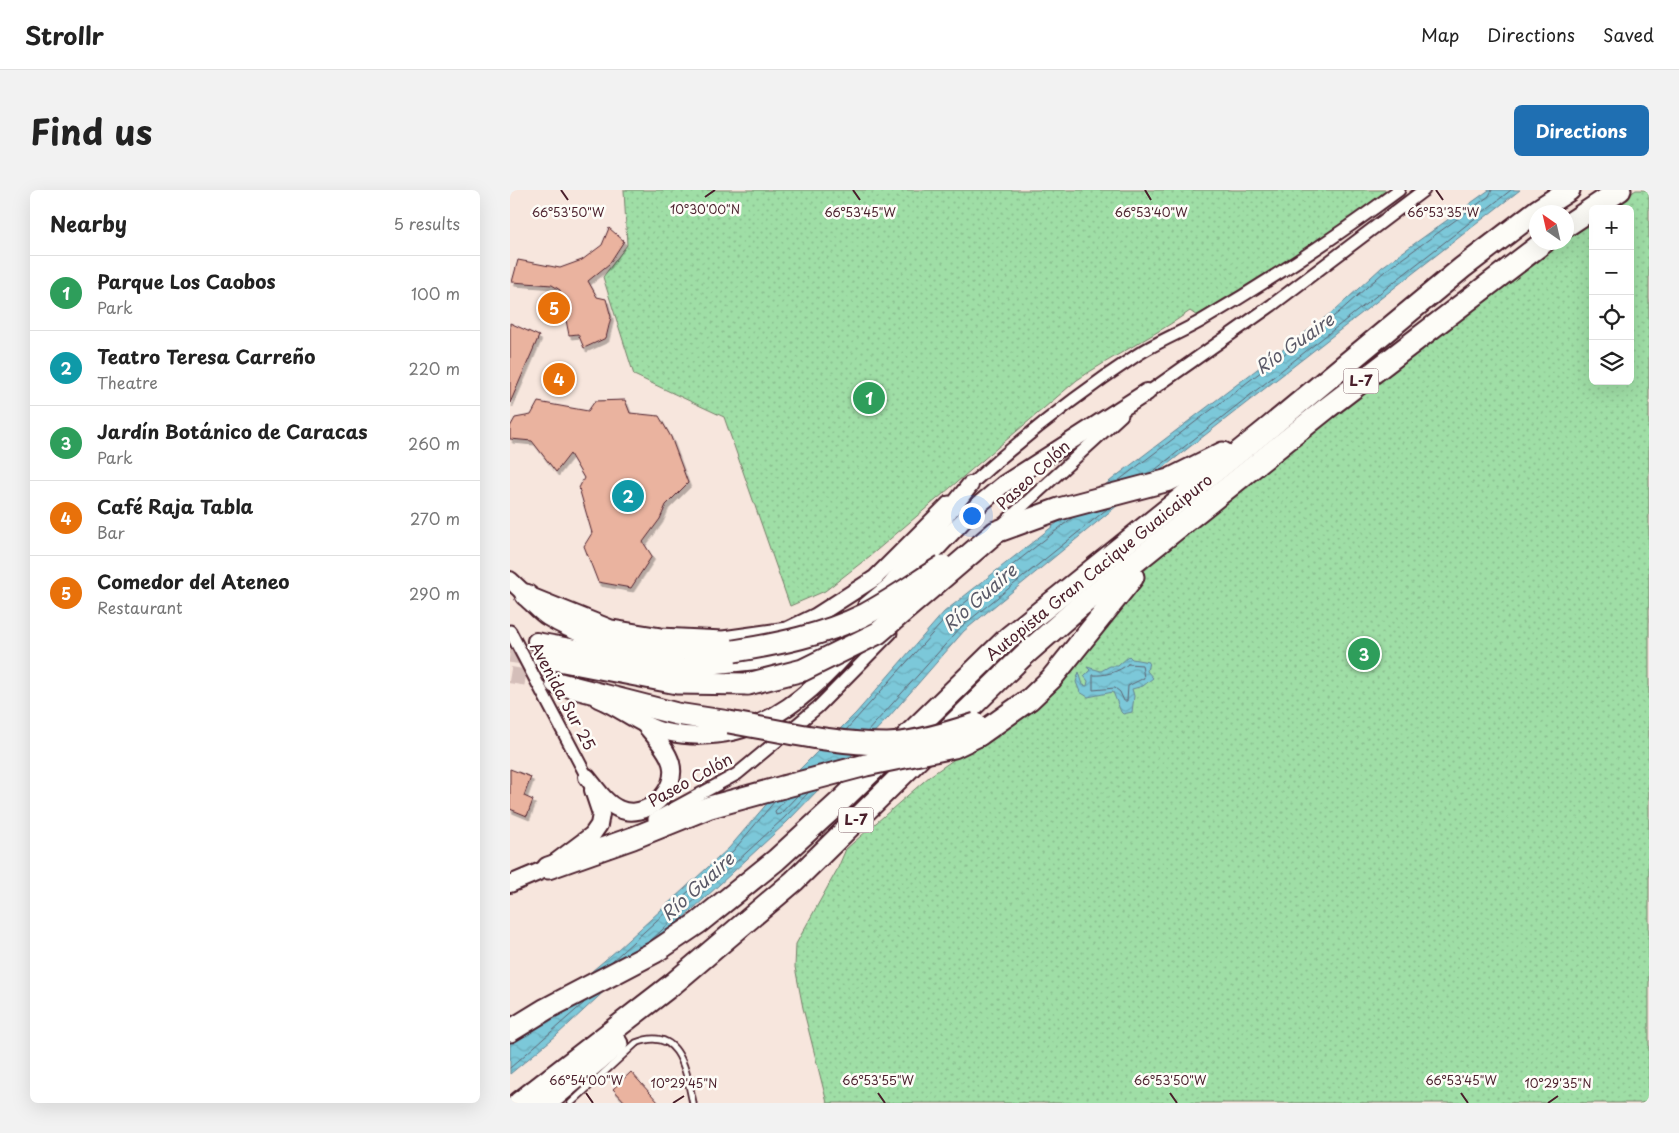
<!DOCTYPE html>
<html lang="en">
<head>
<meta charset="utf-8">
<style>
	body { margin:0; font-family:"Playpen Sans",sans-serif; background:#f2f2f2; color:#222 }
	.controls { position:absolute; right:15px; top:15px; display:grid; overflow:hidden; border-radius:8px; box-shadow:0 5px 20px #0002 }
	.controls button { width:45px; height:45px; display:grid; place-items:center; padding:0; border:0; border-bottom:1px solid #e0e0e0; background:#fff; color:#222; font:25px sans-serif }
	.compass { position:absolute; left:1019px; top:15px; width:45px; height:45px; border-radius:50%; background:#fff; box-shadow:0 5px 20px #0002; rotate:326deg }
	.you { position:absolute; left:461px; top:325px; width:18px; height:18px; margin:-12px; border:4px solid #fff; border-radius:50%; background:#1a73e8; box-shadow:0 0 0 8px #1a73e833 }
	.badge { display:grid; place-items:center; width:32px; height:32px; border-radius:50%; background:#1f6fb2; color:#fff; font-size:16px; font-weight:700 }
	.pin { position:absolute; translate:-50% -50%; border:2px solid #fff; box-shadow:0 1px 5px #0006 }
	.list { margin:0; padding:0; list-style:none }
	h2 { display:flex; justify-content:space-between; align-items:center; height:65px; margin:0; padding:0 20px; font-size:21px }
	h2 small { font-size:16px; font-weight:400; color:#767676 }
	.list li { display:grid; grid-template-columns:32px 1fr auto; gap:15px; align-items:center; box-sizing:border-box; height:75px; padding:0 20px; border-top:1px solid #e0e0e0 }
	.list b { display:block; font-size:19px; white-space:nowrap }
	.list p { margin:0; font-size:16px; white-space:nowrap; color:#767676 }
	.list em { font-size:16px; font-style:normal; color:#767676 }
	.icon { flex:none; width:28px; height:28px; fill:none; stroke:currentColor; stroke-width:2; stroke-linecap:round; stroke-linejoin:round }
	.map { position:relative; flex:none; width:1139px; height:913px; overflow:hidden; border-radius:8px }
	header { display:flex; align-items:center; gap:30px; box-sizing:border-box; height:70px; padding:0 25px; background:#fff; border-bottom:1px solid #e0e0e0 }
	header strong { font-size:24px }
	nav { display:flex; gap:28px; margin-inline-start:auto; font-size:18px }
	.intro { display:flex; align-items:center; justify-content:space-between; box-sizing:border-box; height:120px; padding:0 30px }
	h1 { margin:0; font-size:35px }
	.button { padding:12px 22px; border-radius:8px; background:#1f6fb2; color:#fff; font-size:18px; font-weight:700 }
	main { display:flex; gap:30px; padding:0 30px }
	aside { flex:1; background:#fff; border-radius:8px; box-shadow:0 5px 20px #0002 }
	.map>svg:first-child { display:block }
	.park { fill:url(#park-dots); stroke:#747e68 }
	.water { fill:url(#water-waves); stroke:#678493 }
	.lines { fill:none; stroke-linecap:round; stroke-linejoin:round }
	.shore { stroke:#5e6371; stroke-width:1 }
	.building { fill:#eab39f; stroke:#4a1f2b; filter:url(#shadow) }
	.secondary-tunnel { stroke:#d4beb9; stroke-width:16; stroke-dasharray:16 8; stroke-linecap:butt }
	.motorway-tunnel { stroke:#d4beb9; stroke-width:21; stroke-dasharray:21 11; stroke-linecap:butt }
	.service-casing { stroke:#4a1f2b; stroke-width:9 }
	.minor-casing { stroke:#4a1f2b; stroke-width:15 }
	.tertiary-casing { stroke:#4a1f2b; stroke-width:19 }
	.secondary-casing { stroke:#4a1f2b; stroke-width:20 }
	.motorway-casing { stroke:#4a1f2b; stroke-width:25 }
	.service { stroke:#fdfcf7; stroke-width:5.5 }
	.minor { stroke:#fdfcf7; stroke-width:11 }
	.tertiary { stroke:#fdfcf7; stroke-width:15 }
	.secondary { stroke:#fdfcf7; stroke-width:16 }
	.motorway { stroke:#fdfcf7; stroke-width:21 }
	.motorway-bridge-casing { stroke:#4a1f2b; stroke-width:25; stroke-linecap:butt }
	.motorway-bridge { stroke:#fdfcf7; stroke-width:21 }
	.ticks { fill:none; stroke:#4a1f2b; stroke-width:2 }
	.labels { text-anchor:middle; stroke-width:5; stroke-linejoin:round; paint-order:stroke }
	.shield { fill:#fdfcf7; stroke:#806168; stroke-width:1 }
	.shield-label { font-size:15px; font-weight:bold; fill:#4a1f2b }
	.street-label { font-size:16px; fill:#4a1f2b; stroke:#fdfcf7 }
	.water-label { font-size:18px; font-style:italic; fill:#5b5a68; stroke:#fdfcf7 }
	.ticks-label { font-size:12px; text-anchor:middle; fill:#4a1f2b; stroke:#fdfcf7; stroke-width:5; stroke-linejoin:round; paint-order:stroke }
</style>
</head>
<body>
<header>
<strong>Strollr</strong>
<nav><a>Map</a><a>Directions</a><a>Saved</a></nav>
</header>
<div class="intro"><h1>Find us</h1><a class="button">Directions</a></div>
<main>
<aside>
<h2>Nearby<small>5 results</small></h2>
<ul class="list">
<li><span class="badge" style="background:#2e9e5b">1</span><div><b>Parque Los Caobos</b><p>Park</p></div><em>100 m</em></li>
<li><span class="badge" style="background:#0f9aa8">2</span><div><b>Teatro Teresa Carreño</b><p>Theatre</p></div><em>220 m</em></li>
<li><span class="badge" style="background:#2e9e5b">3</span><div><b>Jardín Botánico de Caracas</b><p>Park</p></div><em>260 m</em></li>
<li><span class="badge" style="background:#e8710a">4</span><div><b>Café Raja Tabla</b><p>Bar</p></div><em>270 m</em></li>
<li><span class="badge" style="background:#e8710a">5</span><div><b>Comedor del Ateneo</b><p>Restaurant</p></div><em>290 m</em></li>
</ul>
</aside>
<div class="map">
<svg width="1139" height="913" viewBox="0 0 1139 913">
	<defs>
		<pattern id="park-dots" width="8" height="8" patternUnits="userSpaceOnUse" patternTransform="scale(1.25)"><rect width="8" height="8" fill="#9fdea6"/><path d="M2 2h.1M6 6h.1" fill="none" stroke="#8abe8f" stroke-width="1.8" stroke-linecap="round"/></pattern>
		<pattern id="water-waves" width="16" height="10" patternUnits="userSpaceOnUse" patternTransform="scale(1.25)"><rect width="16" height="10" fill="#7bc8d9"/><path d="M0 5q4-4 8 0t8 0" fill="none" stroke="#6cabba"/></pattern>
		<filter id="shadow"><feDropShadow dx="2.5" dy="4" stdDeviation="0" flood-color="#0004"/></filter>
	</defs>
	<rect width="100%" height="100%" fill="#f7e6dd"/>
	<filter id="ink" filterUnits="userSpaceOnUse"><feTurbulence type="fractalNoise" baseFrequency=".02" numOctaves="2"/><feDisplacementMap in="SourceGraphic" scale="10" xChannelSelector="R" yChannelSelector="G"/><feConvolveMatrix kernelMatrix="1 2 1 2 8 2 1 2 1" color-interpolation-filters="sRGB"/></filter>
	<g filter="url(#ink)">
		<g class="park">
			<path d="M114,0H877C817,47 753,88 687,126L680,121C643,147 604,165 567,190L360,366L315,401L280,416L214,227L124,185L93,87L117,55Z"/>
			<polygon points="1126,0 1139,0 1139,913 317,913 293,818 285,777 286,754 327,680 336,659 420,586 472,550 640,375 899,165 1046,53 1056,52 1057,45 1083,27 1083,191 1120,191 1120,19 1096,19"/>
		</g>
		<g class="water">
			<polygon points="979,0 1010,0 663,270 454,441 378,528 277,632 47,845 0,884 0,850 107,760 219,658 266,603 346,523 434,422 609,284 825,120 872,77"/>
			<polygon points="619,466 622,469 639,472 637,481 643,488 633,496 622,499 624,506 622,522 613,524 611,522 603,502 578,507 570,502 566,492 569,482 573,495 577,496 578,491 574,486 580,480 577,477 591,481 600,476 608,476"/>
		</g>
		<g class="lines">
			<g class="shore">
				<polyline points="641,283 1001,0"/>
				<polyline points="608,291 828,123 875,81 979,6 982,0"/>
				<path d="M618,474L632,475L634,488L618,496L617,511H614L610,502L605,498L583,500V485C594,486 609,482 618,474Z"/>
				<polyline points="336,540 438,426 562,328"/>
				<polyline points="357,542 451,437 597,319"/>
				<polyline points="277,608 265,621 266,625 270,624 287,606"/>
				<polyline points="139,752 274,628 299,602"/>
				<polyline points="101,772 223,661 265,611"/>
				<polyline points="0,878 74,813"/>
			</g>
		</g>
		<g class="building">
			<polygon points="99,38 114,51 99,74 78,91 87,107 96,109 101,127 96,148 74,158 68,144 59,145 50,100 42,95 2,92 8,70 50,78 72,70 92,55"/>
			<polygon points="0,133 29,146 0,213"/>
			<polygon points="115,210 120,223 149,226 161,247 178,293 156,315 150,329 133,352 142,366 121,398 88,392 74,356 82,343 69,298 74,288 60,264 46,282 22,251 0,249 0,237 5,228 21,225 28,212 78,221 85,211"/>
			<polygon points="0,579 21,587 14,606 23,610 17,626 0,619"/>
			<polygon points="121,882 149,913 116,913 103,899"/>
		</g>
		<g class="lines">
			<polyline class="secondary-tunnel" points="0,485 46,493"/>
			<polyline class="motorway-tunnel" points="0,462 33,467"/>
			<defs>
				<path id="service" d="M61,913L126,853C170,835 176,881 183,913"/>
				<g id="minor">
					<polyline points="633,206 762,115 914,0"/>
					<path d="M460,295C513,247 568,204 627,165C647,152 670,143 691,131C759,91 826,47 889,0"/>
					<polyline points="493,334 612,225"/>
					<polyline points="0,441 77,587"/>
					<polyline points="144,629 227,584 308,517 381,443"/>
				</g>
				<polyline id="tertiary" points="24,407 101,438 150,446 213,449 277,440 306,426 365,388 439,314"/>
				<g id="secondary">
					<polyline points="0,390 16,405"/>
					<polyline points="394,396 425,360 465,318 494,294 637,202"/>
					<polyline points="356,416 380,396 460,295"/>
					<polyline points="26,451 177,478 268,469 293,461 319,445"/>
					<path d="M88,509C111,518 132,537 156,542C259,564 319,485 377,416"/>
					<path d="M77,587C86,598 95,613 109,619C135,631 169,601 161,573C157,559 144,546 135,535"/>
					<polyline points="0,694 38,678 82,645 89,635 91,624 83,600"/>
				</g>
				<g id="motorway">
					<polyline points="1056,36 1110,0"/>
					<polyline points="486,342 549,319 659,290 713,263"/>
					<path d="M16,405C24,411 31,420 39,425C94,459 162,460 224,461"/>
					<polyline points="33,467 167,493 238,494"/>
					<polyline points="46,493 167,524 219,532"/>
					<polyline points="469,545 520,509 541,489 623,387"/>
					<polyline points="38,678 123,648 200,617 273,597"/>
					<polyline points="0,841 36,819 145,762 188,733 266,670 334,608 499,447 755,241 952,78 1028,20 1059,0"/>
					<polyline points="9,913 164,793 284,691 512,467 569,417 817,218 1034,52"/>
					<polyline points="36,913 107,854"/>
				</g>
			</defs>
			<use href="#service" class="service-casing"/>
			<use href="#minor" class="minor-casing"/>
			<use href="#tertiary" class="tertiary-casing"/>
			<use href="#secondary" class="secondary-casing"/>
			<use href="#motorway" class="motorway-casing"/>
			<use href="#service" class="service"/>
			<use href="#minor" class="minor"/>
			<use href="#tertiary" class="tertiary"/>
			<use href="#secondary" class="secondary"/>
			<use href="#motorway" class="motorway"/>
			<defs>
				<g id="motorway-bridge">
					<path d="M224,461C269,454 313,445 354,425C381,411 407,392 433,376"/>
					<polyline points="238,494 293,480 368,443 486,342"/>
					<path d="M219,532C271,541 324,554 377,554C403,554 441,542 466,534"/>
					<polyline points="273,597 356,575 444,557 469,545"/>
				</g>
			</defs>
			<use href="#motorway-bridge" class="motorway-bridge-casing"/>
			<use href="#motorway-bridge" class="motorway-bridge"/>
		</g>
	</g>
	<path class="ticks" d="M51,0L58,10M343,0L350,10M635,0L641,10M926,0L933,10M195,7L205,0M76,903L83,913M368,903L375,913M660,903L667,913M951,903L958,913M163,913L174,906M1038,913L1048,906"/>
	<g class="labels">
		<g class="shield">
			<rect x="833.5" y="178.5" width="35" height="25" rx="4"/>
			<rect x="328.5" y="617.5" width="35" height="25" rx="4"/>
		</g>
		<g class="shield-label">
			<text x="851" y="196">L-7</text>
			<text x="346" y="635">L-7</text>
		</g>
		<g class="street-label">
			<text transform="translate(523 285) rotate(-43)" y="6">Paseo Colón</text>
			<text transform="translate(589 377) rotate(-39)" y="6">Autopista Gran Cacique Guaicaipuro</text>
			<text transform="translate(53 506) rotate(62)" y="6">Avenida Sur 25</text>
			<text transform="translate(180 590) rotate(-29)" y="6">Paseo Colón</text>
		</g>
		<g class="water-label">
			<text transform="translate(785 154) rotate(-35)" y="6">Río Guaire</text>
			<text transform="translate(470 408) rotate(-41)" y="6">Río Guaire</text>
			<text transform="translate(188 697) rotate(-42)" y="6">Río Guaire</text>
		</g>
	</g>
	<g class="ticks-label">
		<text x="195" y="24">10°30'00"N</text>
		<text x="58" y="27">66°53'50"W</text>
		<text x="350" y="27">66°53'45"W</text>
		<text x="641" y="27">66°53'40"W</text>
		<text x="933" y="27">66°53'35"W</text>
		<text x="76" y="895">66°54'00"W</text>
		<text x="368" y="895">66°53'55"W</text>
		<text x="660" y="895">66°53'50"W</text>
		<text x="951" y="895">66°53'45"W</text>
		<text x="174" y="898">10°29'45"N</text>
		<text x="1048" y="898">10°29'35"N</text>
	</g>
</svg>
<div class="controls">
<button>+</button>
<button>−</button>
<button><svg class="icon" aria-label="locate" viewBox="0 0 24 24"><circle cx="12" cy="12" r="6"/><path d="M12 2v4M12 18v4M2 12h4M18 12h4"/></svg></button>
<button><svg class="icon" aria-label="layers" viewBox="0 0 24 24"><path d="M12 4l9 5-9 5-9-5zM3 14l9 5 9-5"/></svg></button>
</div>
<svg class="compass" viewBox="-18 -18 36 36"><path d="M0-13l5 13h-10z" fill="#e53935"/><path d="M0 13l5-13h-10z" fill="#767676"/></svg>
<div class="you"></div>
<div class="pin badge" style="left:359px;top:208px;background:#2e9e5b">1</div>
<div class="pin badge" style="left:118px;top:306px;background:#0f9aa8">2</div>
<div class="pin badge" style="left:854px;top:464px;background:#2e9e5b">3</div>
<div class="pin badge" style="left:49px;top:189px;background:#e8710a">4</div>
<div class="pin badge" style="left:44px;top:118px;background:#e8710a">5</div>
</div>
</main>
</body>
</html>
